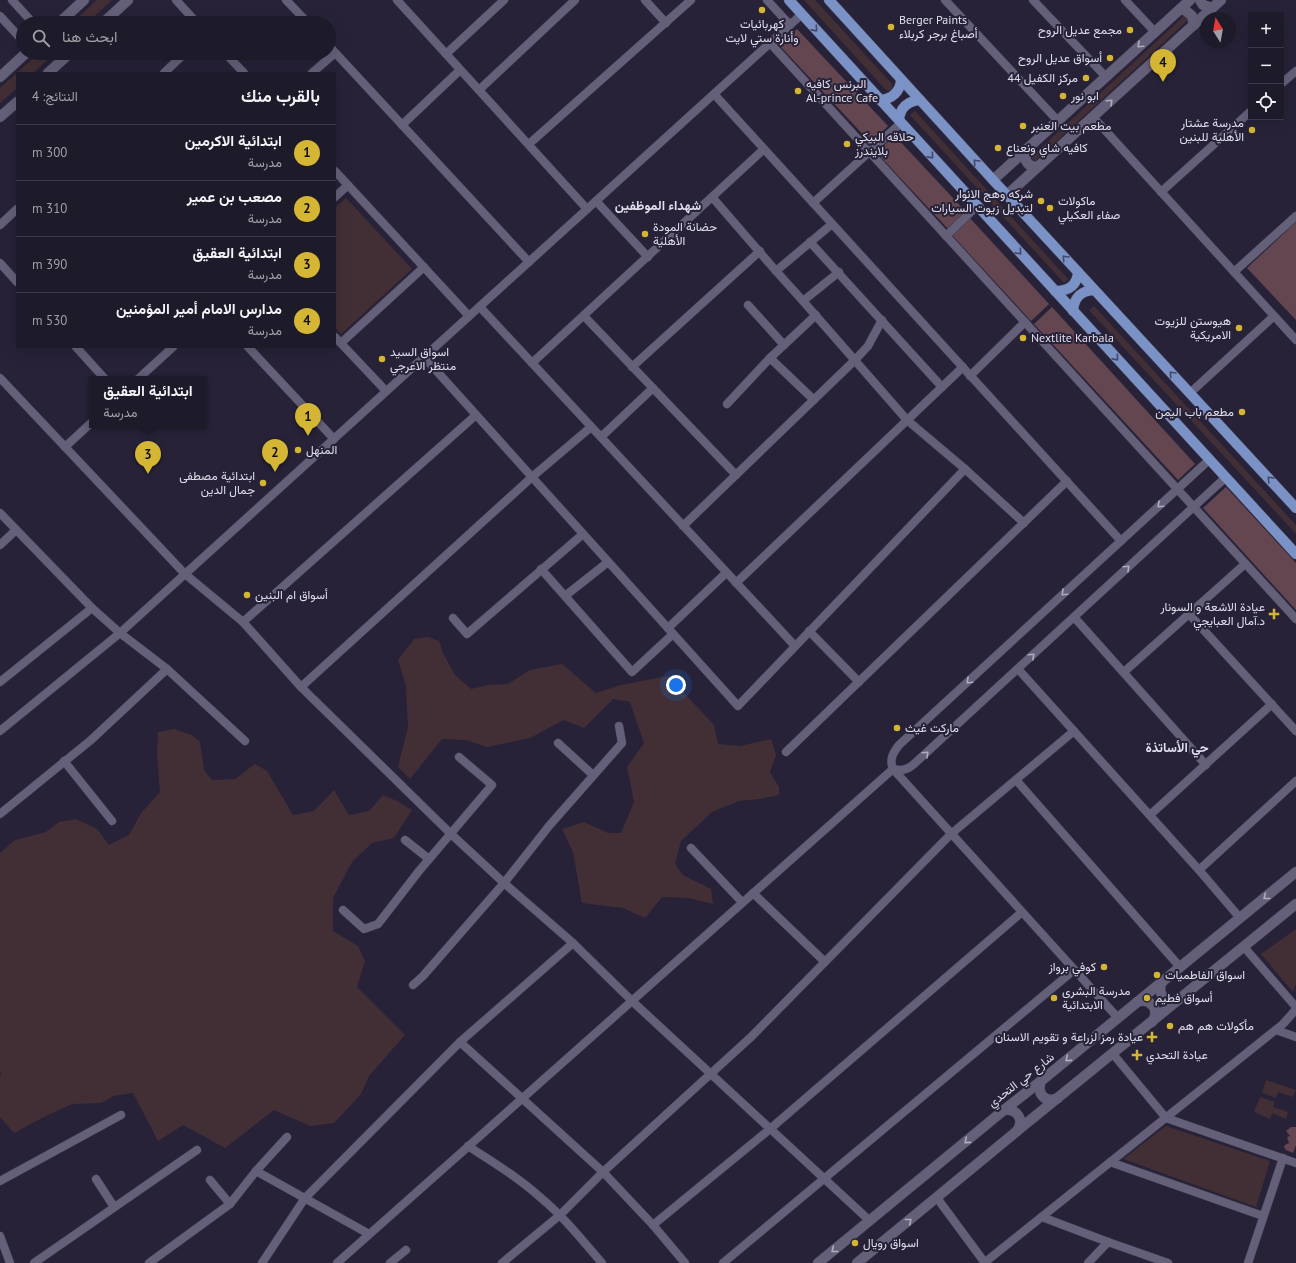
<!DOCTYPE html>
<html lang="ar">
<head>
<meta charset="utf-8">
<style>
	body { margin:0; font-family:"PT Sans",Vazirmatn,sans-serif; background:#252332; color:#f1f3f6; direction:rtl }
	.controls { position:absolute; right:12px; top:12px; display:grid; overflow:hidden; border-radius:0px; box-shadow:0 4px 16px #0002 }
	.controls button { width:36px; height:36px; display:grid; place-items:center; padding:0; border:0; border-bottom:1px solid #3b3847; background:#1d1a2a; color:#f1f3f6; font:20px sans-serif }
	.compass { position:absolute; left:1200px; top:12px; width:36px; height:36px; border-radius:50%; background:#1d1a2a; box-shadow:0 4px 16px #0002; rotate:349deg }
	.you { position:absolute; left:676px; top:685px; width:14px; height:14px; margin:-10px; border:3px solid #fff; border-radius:50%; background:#1a73e8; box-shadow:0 0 0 6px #1a73e833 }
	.badge { display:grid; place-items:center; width:26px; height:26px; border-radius:50%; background:#d5b534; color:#111; font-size:13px; font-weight:700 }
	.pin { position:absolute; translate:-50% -33px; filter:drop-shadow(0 1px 2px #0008) }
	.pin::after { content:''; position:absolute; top:21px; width:14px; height:12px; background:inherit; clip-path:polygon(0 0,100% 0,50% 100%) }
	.popup { position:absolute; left:89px; top:376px; width:118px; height:52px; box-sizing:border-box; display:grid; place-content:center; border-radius:0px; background:#1d1a2a; filter:drop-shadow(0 1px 3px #0005); font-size:13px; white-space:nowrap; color:#a0a1a8 }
	.popup b { font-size:15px; color:#f1f3f6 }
	.popup::after { content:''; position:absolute; left:50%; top:100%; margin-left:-8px; border:8px solid transparent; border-top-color:#1d1a2a }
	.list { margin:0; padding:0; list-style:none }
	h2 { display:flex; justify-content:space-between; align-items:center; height:52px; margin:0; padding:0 16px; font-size:17px }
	h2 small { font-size:13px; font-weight:400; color:#a0a1a8 }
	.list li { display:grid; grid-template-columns:26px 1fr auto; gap:12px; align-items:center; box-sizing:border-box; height:56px; padding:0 16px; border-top:1px solid #3b3847 }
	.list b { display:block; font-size:15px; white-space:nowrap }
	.list p { margin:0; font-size:13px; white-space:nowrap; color:#a0a1a8 }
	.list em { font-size:13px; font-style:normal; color:#a0a1a8 }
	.icon { flex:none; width:22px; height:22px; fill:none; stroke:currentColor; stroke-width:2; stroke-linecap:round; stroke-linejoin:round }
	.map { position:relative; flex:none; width:1296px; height:1263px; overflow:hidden; direction:ltr }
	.search { position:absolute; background:#1d1a2a; box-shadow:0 4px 16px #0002; left:16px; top:16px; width:320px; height:44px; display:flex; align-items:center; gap:10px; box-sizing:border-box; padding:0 14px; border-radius:22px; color:#a0a1a8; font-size:15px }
	.panel { position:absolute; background:#1d1a2a; box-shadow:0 4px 16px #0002; left:16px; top:72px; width:320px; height:276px; border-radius:0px; direction:rtl }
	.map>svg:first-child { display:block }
	.green { fill:#422f35 }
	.forest { fill:#644650 }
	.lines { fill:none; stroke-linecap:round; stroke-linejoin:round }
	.street-casing { stroke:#423e50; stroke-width:9 }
	.secondary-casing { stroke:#423e50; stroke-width:11 }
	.primary-casing { stroke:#423e50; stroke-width:11 }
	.street { stroke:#65607a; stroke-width:8 }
	.secondary { stroke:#65607a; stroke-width:10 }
	.primary { stroke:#7b92c6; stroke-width:10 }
	.oneway { stroke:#44496a }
	.oneway2 { stroke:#afacbf }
	.poi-dot { fill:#d5b534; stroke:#272238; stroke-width:1.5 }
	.labels { text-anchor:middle; stroke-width:4; stroke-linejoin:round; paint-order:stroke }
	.poi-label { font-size:12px; fill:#e0deed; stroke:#272238; text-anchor:start }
	.street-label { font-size:12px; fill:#e0deed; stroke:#272238 }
	.neighbourhood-label { font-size:13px; font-weight:bold; fill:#e0deed; stroke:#272238 }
</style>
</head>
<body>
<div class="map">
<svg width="1296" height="1263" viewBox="0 0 1296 1263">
	<rect width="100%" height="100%" fill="#272238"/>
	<g class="green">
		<polygon points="97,0 112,0 87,23 72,23"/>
		<polygon points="804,0 815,0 892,84 893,90 889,91 885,89"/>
		<polygon points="1184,16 1188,20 1035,161 1031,157"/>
		<polygon points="39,53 55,53 33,73 17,73 17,88 0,103 0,88"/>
		<polygon points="915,111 1068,279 1064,283 910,115"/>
		<polygon points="346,198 412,269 341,334 335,327 335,208"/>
		<polygon points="1094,306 1296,525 1296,534 1089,310"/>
		<polygon points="428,637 439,641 443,653 455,675 471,689 489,685 508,684 530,670 562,664 596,693 621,685 668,676 714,725 718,744 740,746 771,739 776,755 770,772 779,787 779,795 760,799 739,801 712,812 681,841 675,864 683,875 711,889 713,904 689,898 662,897 645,918 623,908 582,903 573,852 562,829 584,822 608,833 621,833 634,802 627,767 644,743 630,702 613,699 584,728 564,720 530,738 487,747 466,740 442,739 410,779 398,767 408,727 406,686 398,660 414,639"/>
		<polygon points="174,729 192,735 200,742 204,770 212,780 235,779 255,764 267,771 293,815 314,811 334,790 349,815 369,811 383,795 397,801 412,810 394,838 372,843 352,862 333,898 333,931 358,946 365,961 357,987 405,1035 369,1076 361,1094 334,1123 310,1126 274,1110 225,1148 183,1125 158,1141 133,1093 114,1096 101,1103 72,1104 44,1117 14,1133 0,1117 0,1076 1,1076 0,1070 0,853 15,840 46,832 59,822 76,819 97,829 109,845 129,835 141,813 160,792 157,755 158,732"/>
		<polygon points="1296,929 1296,984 1293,992 1261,954"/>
		<polygon points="1266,1080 1296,1090 1293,1097 1278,1092 1276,1098 1262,1093"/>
		<polygon points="1260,1097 1275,1102 1273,1107 1288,1112 1286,1119 1272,1113 1270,1119 1254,1112"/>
		<polygon points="1166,1126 1270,1161 1256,1207 1123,1159"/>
	</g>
	<g class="forest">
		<polygon points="797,29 888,126 871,143 779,45"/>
		<polygon points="895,136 967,213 949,230 876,152"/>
		<polygon points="969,217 1049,304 1031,321 951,234"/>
		<polygon points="1296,222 1296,320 1247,268"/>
		<polygon points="1052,307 1195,464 1178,480 1034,324"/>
		<polygon points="1226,487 1296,563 1296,610 1203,508"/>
		<polygon points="1291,1127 1296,1127 1296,1145 1293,1153 1286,1150 1284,1147 1285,1145 1289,1143 1287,1137 1290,1136 1286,1131"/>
	</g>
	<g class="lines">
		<defs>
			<g id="street">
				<polyline points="12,0 33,23"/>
				<polyline points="176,0 197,23"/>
				<polyline points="286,0 308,23"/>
				<polyline points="397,0 587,209"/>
				<polyline points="645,0 666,23"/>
				<polyline points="767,0 790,25"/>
				<polyline points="945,0 1058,121"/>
				<polyline points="1033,0 1106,77"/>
				<polyline points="1125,0 1155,32"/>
				<polyline points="0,16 23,41"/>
				<polyline points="770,43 1296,619"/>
				<polyline points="329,46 529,262"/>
				<polyline points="225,53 244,73"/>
				<polyline points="446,54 504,0"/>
				<polyline points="164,73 185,53"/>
				<polyline points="312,73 335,53"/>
				<polyline points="1281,84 1296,71"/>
				<polyline points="479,90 575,0"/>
				<polyline points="714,94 1121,541"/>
				<polyline points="1093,117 1296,340"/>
				<polyline points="402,125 460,70"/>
				<polyline points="529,144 691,0"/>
				<polyline points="335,171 469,316"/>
				<polyline points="1161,192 1251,111"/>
				<polyline points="335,197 348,185"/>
				<polyline points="712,197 776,271 803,301 907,420 965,469 1024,523"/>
				<polyline points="596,201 648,257"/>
				<polyline points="813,203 901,123"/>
				<polyline points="0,225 17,209"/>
				<polyline points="946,236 977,206"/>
				<polyline points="810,242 942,387"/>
				<polyline points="0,263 17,282"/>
				<polyline points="776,271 832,224"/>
				<polyline points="1234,272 1296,216"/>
				<polyline points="803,301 839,272"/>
				<polyline points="748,305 784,345"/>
				<polyline points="480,307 795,646"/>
				<polyline points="584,316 736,475"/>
				<polyline points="335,337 386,391"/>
				<polyline points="341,343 424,267"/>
				<polyline points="76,347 105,379"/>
				<polyline points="248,347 334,439"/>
				<polyline points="424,357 738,706 965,469"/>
				<polyline points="770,358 814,400"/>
				<polyline points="532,363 764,149"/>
				<polyline points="632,367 760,251"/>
				<polyline points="970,376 1025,322"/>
				<polyline points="0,378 185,574 243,622 301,687 451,834 504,883 573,943 632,1001 870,1221"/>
				<polyline points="138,379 173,347"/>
				<polyline points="1190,393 1274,316"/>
				<polyline points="727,404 770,358 816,315"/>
				<polyline points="601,437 653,388"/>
				<polyline points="65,447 92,422"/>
				<polyline points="0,513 92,608 120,633 167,669 245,741"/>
				<polyline points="683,526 855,360 868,346 882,320"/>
				<polyline points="0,545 16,530"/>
				<polyline points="541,569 632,672 673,634"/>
				<polyline points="736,583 963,367"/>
				<polyline points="565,596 608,562"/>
				<polyline points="1189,614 1296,731"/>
				<polyline points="1074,617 1206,765"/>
				<polyline points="453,618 467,634 583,534"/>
				<polyline points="243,622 476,415"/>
				<polyline points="668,628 726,573"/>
				<polyline points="809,631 859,682"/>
				<polyline points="1018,669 1199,870 1240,918"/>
				<polyline points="1124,672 1245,564"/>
				<polyline points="0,682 92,608"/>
				<polyline points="301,687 532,477 591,427"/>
				<polyline points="0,731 120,633 802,14"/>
				<polyline points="558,743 593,775"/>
				<polyline points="786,752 1067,481"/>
				<polyline points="64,761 112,821"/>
				<path d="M893,769C902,771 907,770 914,764L1225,478"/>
				<polyline points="1016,780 1180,967"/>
				<polyline points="0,814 91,740 167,669"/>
				<polyline points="1150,815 1272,704"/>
				<polyline points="405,840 429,859"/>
				<polyline points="691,848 742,902"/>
				<polyline points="1199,870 1296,781"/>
				<polyline points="753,893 825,962"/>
				<polyline points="343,910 364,929 378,924 419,871 492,785 459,757"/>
				<polyline points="1244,947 1296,1007"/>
				<polyline points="413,985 423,976 504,883 549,826 622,743 619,726"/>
				<path d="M1118,1018L893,769C889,759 893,753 899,745L1209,460"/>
				<polyline points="1276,1030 1296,1037"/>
				<polyline points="460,1042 603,1172 653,1225 685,1263"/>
				<polyline points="1113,1054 1166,1118 1296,1163"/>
				<path d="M468,1146C493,1162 519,1178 541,1198C564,1217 583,1241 602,1263"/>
				<polyline points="1110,1162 1263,1216"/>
				<polyline points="256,1171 369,1234"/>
				<polyline points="96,1179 114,1207"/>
				<polyline points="210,1180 230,1204"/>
				<polyline points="0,1181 121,1115"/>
				<polyline points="937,1198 985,1263"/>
				<polyline points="1042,1217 1108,1242 1168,1263"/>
				<polyline points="653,1225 770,1129 1022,912"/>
				<polyline points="0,1236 10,1263"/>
				<polyline points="34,1263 197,1150"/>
				<polyline points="149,1263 230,1204 256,1171 287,1137"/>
				<polyline points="262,1263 305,1198 460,1042 573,943"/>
				<polyline points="337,1263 893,769"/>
				<polyline points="390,1263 406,1250"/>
				<polyline points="502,1263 560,1215 603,1172 751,1037 951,834 1074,731"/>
				<polyline points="723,1263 1074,970"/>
				<polyline points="984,1263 1283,1024 1291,1015 1296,1009"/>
				<polyline points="1088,1263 1108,1242"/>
				<polyline points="1248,1263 1283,1158"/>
			</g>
			<g id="secondary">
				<polyline points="1200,0 1203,5 1212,8"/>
				<polyline points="1180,9 1185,10 1192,16 1194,25"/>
				<polyline points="59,23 84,0"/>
				<polyline points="103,23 128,0"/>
				<polyline points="48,73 70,53"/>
				<polyline points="0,77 26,53"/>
				<polyline points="0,117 17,102"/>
				<path d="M1027,150C1022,160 1029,169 1039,166"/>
				<polyline points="993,180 1190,0"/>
				<polyline points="1007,195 1221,0"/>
				<path d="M1162,982C1156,994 1167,1005 1179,999"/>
				<path d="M1137,1002C1150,997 1161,1010 1152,1022"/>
				<path d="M1041,1081C1036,1094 1046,1104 1058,1098"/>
				<path d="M1004,1110C1017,1108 1025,1120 1017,1131"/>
				<polyline points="818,1263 1004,1110 1041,1081 1296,872"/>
				<polyline points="857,1263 1017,1131 1296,904"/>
			</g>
			<g id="primary">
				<polyline points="789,0 1296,554"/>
				<polyline points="829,0 993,180 1296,508"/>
				<path d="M880,100C892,99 900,92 901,80"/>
				<path d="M899,120C900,108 907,101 920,100"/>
				<path d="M1055,291C1068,291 1077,286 1078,272"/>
				<path d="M1073,311C1074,297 1081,291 1094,290"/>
			</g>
		</defs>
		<use href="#street" class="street-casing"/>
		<use href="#secondary" class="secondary-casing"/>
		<use href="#primary" class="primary-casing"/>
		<use href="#street" class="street"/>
		<use href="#secondary" class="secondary"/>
		<use href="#primary" class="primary"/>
	</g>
	<defs><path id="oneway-chevron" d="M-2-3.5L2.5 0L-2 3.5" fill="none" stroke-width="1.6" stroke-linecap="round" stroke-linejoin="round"/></defs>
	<g class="oneway">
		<use href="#oneway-chevron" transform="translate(815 29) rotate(48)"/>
		<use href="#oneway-chevron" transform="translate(931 156) rotate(48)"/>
		<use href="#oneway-chevron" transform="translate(976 162) rotate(-133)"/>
		<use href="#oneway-chevron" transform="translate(1019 252) rotate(48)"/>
		<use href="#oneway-chevron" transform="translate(1065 258) rotate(-133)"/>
		<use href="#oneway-chevron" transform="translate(1116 358) rotate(48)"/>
		<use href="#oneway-chevron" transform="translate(1172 374) rotate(-133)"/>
		<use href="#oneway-chevron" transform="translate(1270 479) rotate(-133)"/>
	</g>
	<g class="oneway2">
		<use href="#oneway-chevron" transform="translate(1140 45) rotate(137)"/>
		<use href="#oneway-chevron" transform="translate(1110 102) rotate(-43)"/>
		<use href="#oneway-chevron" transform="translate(1160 505) rotate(137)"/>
		<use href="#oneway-chevron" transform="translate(1127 568) rotate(-43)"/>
		<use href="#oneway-chevron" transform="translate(1064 593) rotate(137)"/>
		<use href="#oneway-chevron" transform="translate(1032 656) rotate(-43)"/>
		<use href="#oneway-chevron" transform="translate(969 681) rotate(137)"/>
		<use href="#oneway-chevron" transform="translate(926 754) rotate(-43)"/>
		<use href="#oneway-chevron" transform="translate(1266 897) rotate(141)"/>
		<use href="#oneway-chevron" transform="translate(1068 1059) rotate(140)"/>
		<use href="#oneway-chevron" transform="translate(967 1141) rotate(140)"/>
		<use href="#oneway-chevron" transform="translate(909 1221) rotate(-39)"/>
		<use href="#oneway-chevron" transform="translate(834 1250) rotate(141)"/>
	</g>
	<g class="poi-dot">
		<circle cx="762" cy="10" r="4"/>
		<circle cx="891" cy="27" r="4"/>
		<circle cx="1130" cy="30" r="4"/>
		<circle cx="1110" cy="58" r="4"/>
		<circle cx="1086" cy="78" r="4"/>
		<circle cx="798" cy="91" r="4"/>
		<circle cx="1063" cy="96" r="4"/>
		<circle cx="1023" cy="126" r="4"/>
		<circle cx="1252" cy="130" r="4"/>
		<circle cx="847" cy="144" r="4"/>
		<circle cx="998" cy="148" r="4"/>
		<circle cx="1041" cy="201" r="4"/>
		<circle cx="1050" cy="208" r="4"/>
		<circle cx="645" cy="234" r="4"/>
		<circle cx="1239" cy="328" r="4"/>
		<circle cx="1023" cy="338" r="4"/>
		<circle cx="382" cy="359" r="4"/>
		<circle cx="1242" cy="412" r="4"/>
		<circle cx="298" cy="450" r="4"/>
		<circle cx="263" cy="483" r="4"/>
		<circle cx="247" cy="595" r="4"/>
		<path d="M1272 608h4v4h4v4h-4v4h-4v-4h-4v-4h4z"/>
		<circle cx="897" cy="728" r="4"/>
		<circle cx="1104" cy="967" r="4"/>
		<circle cx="1157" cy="975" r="4"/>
		<circle cx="1054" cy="998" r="4"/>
		<circle cx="1147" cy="998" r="4"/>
		<circle cx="1170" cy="1026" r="4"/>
		<path d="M1150 1031h4v4h4v4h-4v4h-4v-4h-4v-4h4z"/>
		<path d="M1135 1049h4v4h4v4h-4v4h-4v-4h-4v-4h4z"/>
		<circle cx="855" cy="1243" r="4"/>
	</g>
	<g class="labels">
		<g class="poi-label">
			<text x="899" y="24">Berger Paints<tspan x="899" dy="14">أصباغ برجر كربلاء</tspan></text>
			<text x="762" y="28" text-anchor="middle">كهربائيات<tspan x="762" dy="14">وأنارة ستي لايت</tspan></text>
			<text x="1122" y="34" text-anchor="end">مجمع عديل الروح</text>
			<text x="1102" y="62" text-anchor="end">أسواق عديل الروح</text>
			<text x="1078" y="82" text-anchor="end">مركز الكفيل 44</text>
			<text x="806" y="88">البرنس كافيه<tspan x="806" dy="14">Al-prince Cafe</tspan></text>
			<text x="1071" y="100">ابو نور</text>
			<text x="1244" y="127" text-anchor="end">مدرسة عشتار<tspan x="1244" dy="14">الأهلية للبنين</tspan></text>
			<text x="1031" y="130">مطعم بيت العنبر</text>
			<text x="855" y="141">حلاقه البيكي<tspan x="855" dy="14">بلايندرز</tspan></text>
			<text x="1006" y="152">كافيه شاي ونعناع</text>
			<text x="1033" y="198" text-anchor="end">شركه وهج الانوار<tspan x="1033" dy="14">لتبديل زيوت السيارات</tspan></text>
			<text x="1058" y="205">ماكولات<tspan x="1058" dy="14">صفاء العكيلي</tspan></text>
			<text x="653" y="231">حضانة المودة<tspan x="653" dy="14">الأهلية</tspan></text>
			<text x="1231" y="325" text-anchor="end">هيوستن للزيوت<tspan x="1231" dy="14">الامريكية</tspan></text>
			<text x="1031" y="342">Nextlite Karbala</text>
			<text x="390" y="356">اسواق السيد<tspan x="390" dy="14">منتظر الاعرجي</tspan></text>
			<text x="1234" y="416" text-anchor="end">مطعم باب اليمن</text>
			<text x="306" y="454">المنهل</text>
			<text x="255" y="480" text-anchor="end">ابتدائية مصطفى<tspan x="255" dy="14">جمال الدين</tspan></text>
			<text x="255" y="599">أسواق ام البنين</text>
			<text x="1265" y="611" text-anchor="end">عيادة الاشعة و السونار<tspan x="1265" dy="14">د.آمال العبايجي</tspan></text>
			<text x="905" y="732">ماركت غيث</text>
			<text x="1096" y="971" text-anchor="end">كوفي برواز</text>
			<text x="1165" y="979">اسواق الفاطميات</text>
			<text x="1062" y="995">مدرسة البشرى<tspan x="1062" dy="14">الابتدائية</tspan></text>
			<text x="1155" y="1002">أسواق فطيم</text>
			<text x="1178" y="1030">مأكولات هم هم</text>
			<text x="1143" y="1041" text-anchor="end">عيادة رمز لزراعة و تقويم الاسنان</text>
			<text x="1146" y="1059">عيادة التحدي</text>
			<text x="863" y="1247">اسواق رويال</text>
		</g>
		<g class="street-label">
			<text transform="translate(1021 1080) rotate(-38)" y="4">شارع حي التحدي</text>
		</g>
		<g class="neighbourhood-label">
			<text x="658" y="210">شهداء الموظفين</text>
			<text x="1177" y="752">حي الأساتذة</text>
		</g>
	</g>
</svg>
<div class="controls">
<button>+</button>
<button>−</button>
<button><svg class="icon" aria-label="locate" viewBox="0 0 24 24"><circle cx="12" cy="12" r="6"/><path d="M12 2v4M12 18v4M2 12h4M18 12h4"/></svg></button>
</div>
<svg class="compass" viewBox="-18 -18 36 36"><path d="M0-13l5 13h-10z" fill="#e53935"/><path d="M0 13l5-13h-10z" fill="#a0a1a8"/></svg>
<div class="you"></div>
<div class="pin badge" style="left:308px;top:436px">1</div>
<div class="pin badge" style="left:275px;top:472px">2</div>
<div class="pin badge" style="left:148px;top:474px">3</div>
<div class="popup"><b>ابتدائية العقيق</b>مدرسة</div>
<div class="pin badge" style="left:1163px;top:82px">4</div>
<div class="search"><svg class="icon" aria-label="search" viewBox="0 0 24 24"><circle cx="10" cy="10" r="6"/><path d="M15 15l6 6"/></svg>ابحث هنا</div>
<section class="panel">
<h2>بالقرب منك<small>النتائج: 4</small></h2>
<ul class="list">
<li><span class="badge">1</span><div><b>ابتدائية الاكرمين</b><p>مدرسة</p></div><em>300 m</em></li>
<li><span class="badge">2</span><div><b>مصعب بن عمير</b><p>مدرسة</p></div><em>310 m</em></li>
<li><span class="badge">3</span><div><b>ابتدائية العقيق</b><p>مدرسة</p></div><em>390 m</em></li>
<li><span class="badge">4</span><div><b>مدارس الامام أمير المؤمنين</b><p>مدرسة</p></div><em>530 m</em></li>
</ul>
</section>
</div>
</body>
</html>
